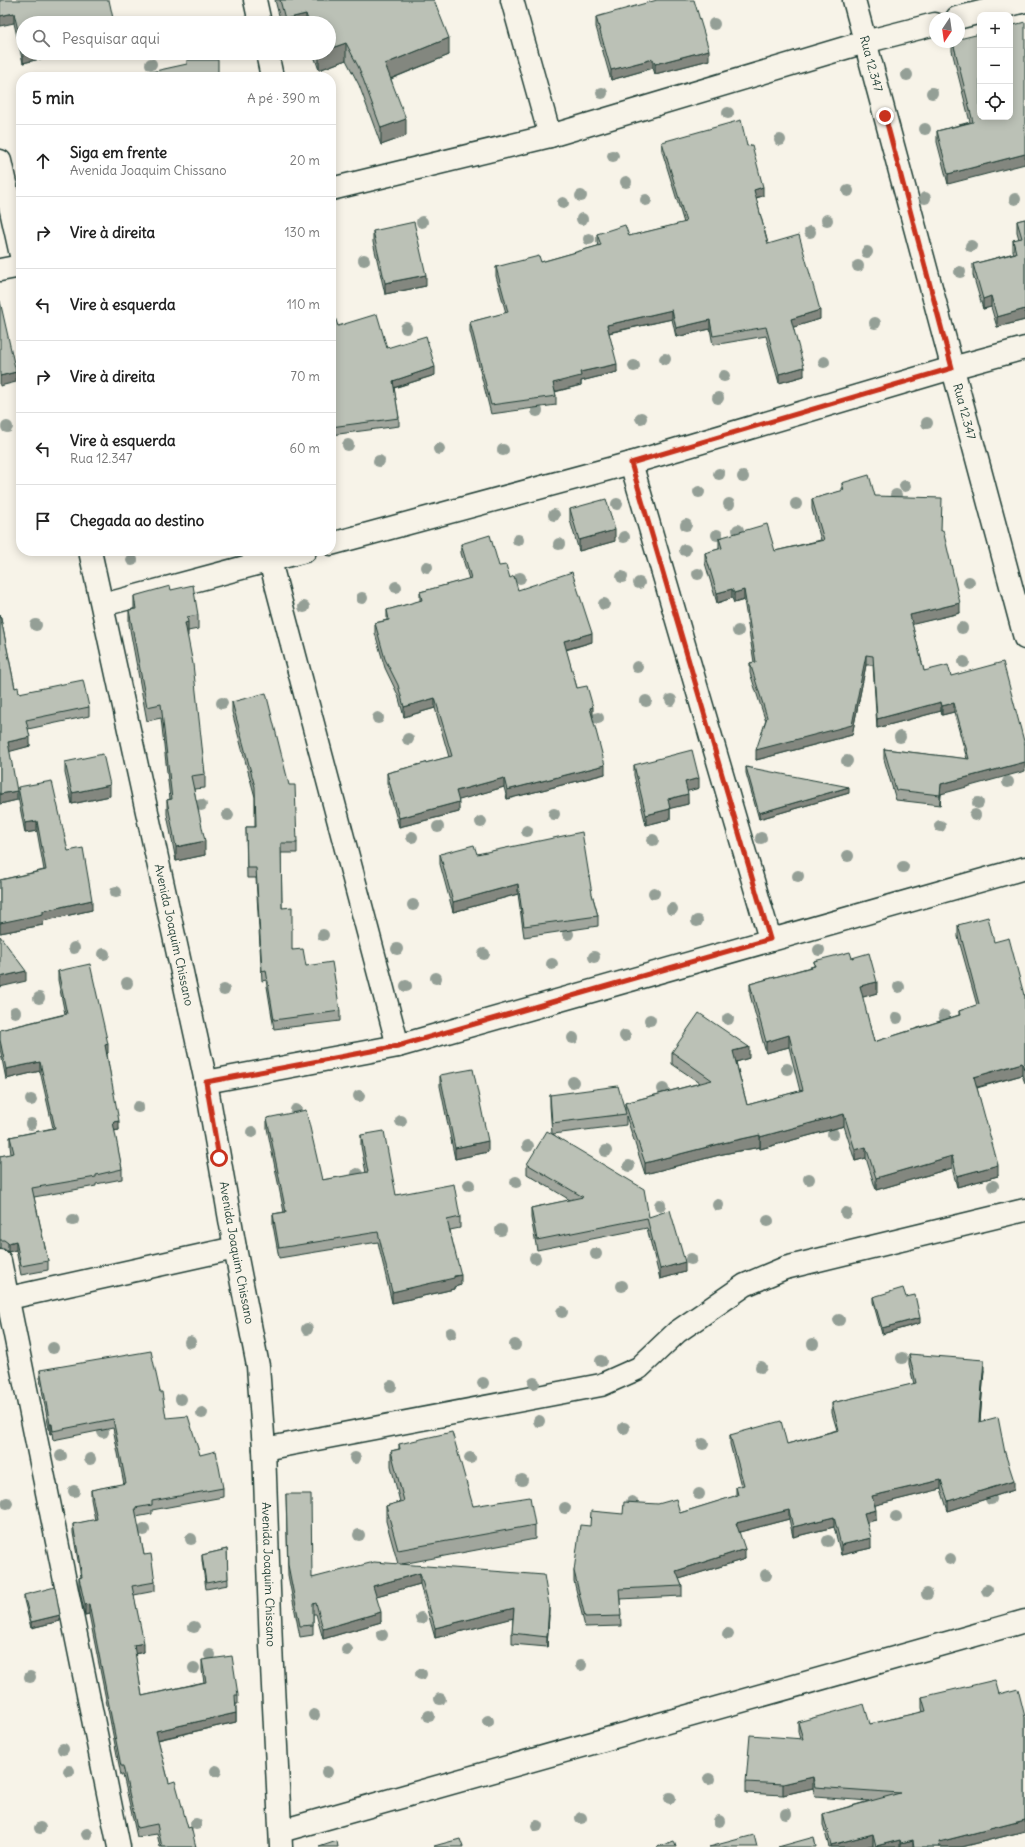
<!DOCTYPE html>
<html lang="pt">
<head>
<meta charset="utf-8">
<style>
	body { margin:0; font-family:Delius,sans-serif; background:#f2f2f2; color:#222 }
	.controls { position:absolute; right:12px; top:12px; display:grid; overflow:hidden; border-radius:8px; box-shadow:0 2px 10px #0003 }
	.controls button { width:36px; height:36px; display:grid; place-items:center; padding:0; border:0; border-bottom:1px solid #e0e0e0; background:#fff; color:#222; font:20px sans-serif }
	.compass { position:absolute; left:929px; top:12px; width:36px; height:36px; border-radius:50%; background:#fff; box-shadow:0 2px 10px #0003; rotate:193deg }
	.stop { position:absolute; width:12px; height:12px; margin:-9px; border:3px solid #c8321e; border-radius:50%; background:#fff }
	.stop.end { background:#c8321e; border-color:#fff; box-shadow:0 1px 4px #0008 }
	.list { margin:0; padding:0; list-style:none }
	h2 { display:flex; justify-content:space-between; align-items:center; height:52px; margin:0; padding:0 16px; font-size:17px }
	h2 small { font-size:13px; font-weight:400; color:#767676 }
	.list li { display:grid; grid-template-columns:26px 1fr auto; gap:12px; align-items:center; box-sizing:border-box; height:72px; padding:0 16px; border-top:1px solid #e0e0e0 }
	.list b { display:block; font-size:15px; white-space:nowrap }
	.list p { margin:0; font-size:13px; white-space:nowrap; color:#767676 }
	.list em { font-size:13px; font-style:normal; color:#767676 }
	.icon { flex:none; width:22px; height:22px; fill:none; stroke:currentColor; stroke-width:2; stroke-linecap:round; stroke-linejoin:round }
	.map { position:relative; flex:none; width:1025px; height:1847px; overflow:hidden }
	.search { position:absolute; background:#fff; box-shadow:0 2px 10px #0003; left:16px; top:16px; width:320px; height:44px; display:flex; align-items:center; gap:10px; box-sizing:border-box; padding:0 14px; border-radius:22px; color:#767676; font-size:15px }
	.panel { position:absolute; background:#fff; box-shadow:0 2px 10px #0003; left:16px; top:72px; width:320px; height:484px; border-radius:16px }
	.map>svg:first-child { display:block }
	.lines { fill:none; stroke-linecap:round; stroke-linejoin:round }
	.street-casing { stroke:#1f3d34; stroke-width:25 }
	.secondary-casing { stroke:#1f3d34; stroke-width:25 }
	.street { stroke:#f7f3e8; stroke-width:22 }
	.secondary { stroke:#f7f3e8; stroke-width:22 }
	.tree { fill:#949f96 }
	.wall { fill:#a1a69d; stroke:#1f3d34 }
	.shaded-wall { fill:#83877f; stroke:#1f3d34 }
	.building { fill:#bbc1b6; stroke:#1f3d34 }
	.route { stroke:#c8321e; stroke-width:5 }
	.labels { text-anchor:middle; stroke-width:3; stroke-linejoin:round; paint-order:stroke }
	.street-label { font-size:12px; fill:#1f3d34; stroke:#f7f3e8 }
</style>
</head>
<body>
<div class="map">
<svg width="1025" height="1847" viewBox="0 0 1025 1847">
	<rect width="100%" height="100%" fill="#f7f3e8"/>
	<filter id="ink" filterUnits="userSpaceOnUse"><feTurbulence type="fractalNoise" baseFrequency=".025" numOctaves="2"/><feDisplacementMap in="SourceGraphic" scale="8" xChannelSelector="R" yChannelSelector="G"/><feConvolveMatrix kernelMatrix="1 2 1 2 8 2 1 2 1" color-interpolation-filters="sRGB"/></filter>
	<g filter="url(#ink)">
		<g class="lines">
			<defs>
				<g id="street">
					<polyline points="255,0 260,23"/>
					<polyline points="512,0 550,136"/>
					<path id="s1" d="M854,0L1025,638"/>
					<polyline points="957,18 1025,1"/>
					<polyline points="267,53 272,77"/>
					<polyline points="331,189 550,136 865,42 935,24"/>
					<polyline points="631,463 770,939"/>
					<polyline points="331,544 631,463 952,368 1025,348"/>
					<polyline points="270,561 398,1046"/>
					<polyline points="103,605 305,551"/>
					<polyline points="206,1082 398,1046 1025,868"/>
					<polyline points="0,1261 119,1847"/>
					<polyline points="0,1300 235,1248"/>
					<polyline points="264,1449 601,1385 639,1368 677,1332 745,1285 785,1268 1025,1210"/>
				</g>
				<g id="secondary">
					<polyline points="0,161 21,255"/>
					<polyline points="0,270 21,266"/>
					<path id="s2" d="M90,551L206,1082L235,1248L258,1366L264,1449L271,1646L281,1847"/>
					<polyline points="281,1831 1025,1621"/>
				</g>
			</defs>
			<use href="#street" class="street-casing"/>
			<use href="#secondary" class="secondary-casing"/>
			<use href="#street" class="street"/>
			<use href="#secondary" class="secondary"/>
		</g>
		<g class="tree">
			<circle cx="714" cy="24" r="6"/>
			<circle cx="151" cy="64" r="6"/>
			<circle cx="907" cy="75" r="6"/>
			<circle cx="602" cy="93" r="6"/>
			<circle cx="932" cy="93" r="6"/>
			<circle cx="728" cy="113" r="6"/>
			<circle cx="925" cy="129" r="6"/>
			<circle cx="780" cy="140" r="6"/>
			<circle cx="613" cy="156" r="6"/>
			<circle cx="626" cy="182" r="6"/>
			<circle cx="848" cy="191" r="6"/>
			<circle cx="581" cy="196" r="6"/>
			<circle cx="925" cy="198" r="6"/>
			<circle cx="1015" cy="199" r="6"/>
			<circle cx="646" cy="200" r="6"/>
			<circle cx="563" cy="203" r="6"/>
			<circle cx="582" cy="219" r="6"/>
			<circle cx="827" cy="220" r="6"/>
			<circle cx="422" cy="222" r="6"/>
			<circle cx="810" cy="232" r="6"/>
			<circle cx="589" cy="239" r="6"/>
			<circle cx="971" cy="246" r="6"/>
			<circle cx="867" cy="252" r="6"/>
			<circle cx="364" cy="260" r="6"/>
			<circle cx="858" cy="266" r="6"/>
			<circle cx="960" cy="272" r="6"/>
			<circle cx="875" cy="323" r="6"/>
			<circle cx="406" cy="328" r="6"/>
			<circle cx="665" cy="359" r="6"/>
			<circle cx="824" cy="362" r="6"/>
			<circle cx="634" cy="366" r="6"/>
			<circle cx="724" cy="376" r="6"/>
			<circle cx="718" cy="398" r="6"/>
			<circle cx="537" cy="411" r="6"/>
			<circle cx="641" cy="418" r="6"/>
			<circle cx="927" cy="423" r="6"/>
			<circle cx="7" cy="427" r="6"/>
			<circle cx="348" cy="445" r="6"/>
			<circle cx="439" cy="449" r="6"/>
			<circle cx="503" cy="450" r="6"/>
			<circle cx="379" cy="461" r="6"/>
			<circle cx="719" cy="474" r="6"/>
			<circle cx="743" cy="477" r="6"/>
			<circle cx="905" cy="486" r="6"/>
			<circle cx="699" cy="492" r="6"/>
			<circle cx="896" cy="495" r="6"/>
			<circle cx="617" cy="504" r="6"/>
			<circle cx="729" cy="504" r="6"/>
			<circle cx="796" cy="504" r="6"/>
			<circle cx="554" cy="515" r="6"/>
			<circle cx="686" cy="525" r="6"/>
			<circle cx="738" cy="530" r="6"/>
			<circle cx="717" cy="535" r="6"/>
			<circle cx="624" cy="537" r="6"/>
			<circle cx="518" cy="540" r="6"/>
			<circle cx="559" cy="544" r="6"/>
			<circle cx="685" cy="550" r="6"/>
			<circle cx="132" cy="560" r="6"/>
			<circle cx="427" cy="567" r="6"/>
			<circle cx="698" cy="574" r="6"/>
			<circle cx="622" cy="577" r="6"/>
			<circle cx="520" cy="578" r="6"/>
			<circle cx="969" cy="582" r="6"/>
			<circle cx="639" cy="583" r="6"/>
			<circle cx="396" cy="587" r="6"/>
			<circle cx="362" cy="598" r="6"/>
			<circle cx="604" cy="604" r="6"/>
			<circle cx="304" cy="607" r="6"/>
			<circle cx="36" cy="625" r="6"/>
			<circle cx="962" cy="628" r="6"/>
			<circle cx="738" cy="631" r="6"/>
			<circle cx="964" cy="662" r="6"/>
			<circle cx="637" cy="667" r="6"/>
			<circle cx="671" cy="700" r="6"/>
			<circle cx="646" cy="701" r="6"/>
			<circle cx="222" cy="703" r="6"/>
			<circle cx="378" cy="718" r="6"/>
			<circle cx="598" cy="718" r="6"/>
			<circle cx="900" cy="737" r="6"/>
			<circle cx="408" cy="739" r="6"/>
			<circle cx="847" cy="761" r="6"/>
			<circle cx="1008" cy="782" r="6"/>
			<circle cx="978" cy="803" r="6"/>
			<circle cx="201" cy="805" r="6"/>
			<circle cx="554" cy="814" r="6"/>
			<circle cx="228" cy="815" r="6"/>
			<circle cx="975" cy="815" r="6"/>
			<circle cx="481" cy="822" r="6"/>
			<circle cx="940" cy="826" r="6"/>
			<circle cx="438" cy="827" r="6"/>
			<circle cx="527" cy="831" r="6"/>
			<circle cx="412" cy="837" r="6"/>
			<circle cx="761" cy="838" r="6"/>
			<circle cx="653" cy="840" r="6"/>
			<circle cx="848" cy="856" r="6"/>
			<circle cx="903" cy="867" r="6"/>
			<circle cx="798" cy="876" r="6"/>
			<circle cx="116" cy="892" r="6"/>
			<circle cx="654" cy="893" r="6"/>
			<circle cx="413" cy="905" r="6"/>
			<circle cx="672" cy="909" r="6"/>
			<circle cx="697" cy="921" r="6"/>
			<circle cx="568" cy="934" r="6"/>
			<circle cx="323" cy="935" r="6"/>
			<circle cx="74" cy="948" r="6"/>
			<circle cx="397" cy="949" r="6"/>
			<circle cx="819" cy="950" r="6"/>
			<circle cx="104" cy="954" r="6"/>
			<circle cx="484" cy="954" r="6"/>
			<circle cx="594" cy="957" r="6"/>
			<circle cx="552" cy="964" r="6"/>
			<circle cx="436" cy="978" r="6"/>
			<circle cx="127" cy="983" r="6"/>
			<circle cx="406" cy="986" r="6"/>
			<circle cx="899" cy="987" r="6"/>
			<circle cx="224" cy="990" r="6"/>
			<circle cx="39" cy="998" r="6"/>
			<circle cx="15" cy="1012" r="6"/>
			<circle cx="944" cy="1016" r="6"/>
			<circle cx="897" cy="1018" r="6"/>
			<circle cx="728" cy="1019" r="6"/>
			<circle cx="650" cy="1020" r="6"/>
			<circle cx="625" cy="1036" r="6"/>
			<circle cx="573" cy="1038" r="6"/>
			<circle cx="787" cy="1069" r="6"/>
			<circle cx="573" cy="1082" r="6"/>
			<circle cx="663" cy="1089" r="6"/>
			<circle cx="359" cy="1096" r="6"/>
			<circle cx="31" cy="1100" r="6"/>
			<circle cx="138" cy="1107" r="6"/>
			<circle cx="296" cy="1110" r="6"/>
			<circle cx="401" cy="1121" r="6"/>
			<circle cx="31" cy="1124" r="6"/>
			<circle cx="252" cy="1132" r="6"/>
			<circle cx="833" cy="1134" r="6"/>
			<circle cx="528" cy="1146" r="6"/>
			<circle cx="606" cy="1151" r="6"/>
			<circle cx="629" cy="1166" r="6"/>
			<circle cx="357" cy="1174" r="6"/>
			<circle cx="809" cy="1179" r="6"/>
			<circle cx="516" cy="1182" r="6"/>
			<circle cx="469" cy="1185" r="6"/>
			<circle cx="993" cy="1186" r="6"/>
			<circle cx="660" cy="1205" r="6"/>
			<circle cx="718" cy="1205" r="6"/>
			<circle cx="846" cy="1213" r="6"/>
			<circle cx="73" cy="1220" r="6"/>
			<circle cx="768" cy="1221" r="6"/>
			<circle cx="501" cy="1230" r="6"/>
			<circle cx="596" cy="1254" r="6"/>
			<circle cx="535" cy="1258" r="6"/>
			<circle cx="691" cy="1259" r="6"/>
			<circle cx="622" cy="1286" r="6"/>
			<circle cx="562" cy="1312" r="6"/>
			<circle cx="839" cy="1320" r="6"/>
			<circle cx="307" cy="1329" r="6"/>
			<circle cx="451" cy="1333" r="6"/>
			<circle cx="190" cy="1342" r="6"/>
			<circle cx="813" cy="1344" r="6"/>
			<circle cx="515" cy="1345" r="6"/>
			<circle cx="53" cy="1348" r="6"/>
			<circle cx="902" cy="1358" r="6"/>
			<circle cx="601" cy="1361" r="6"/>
			<circle cx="761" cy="1367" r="6"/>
			<circle cx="483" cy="1383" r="6"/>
			<circle cx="534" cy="1383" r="6"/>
			<circle cx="391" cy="1386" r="6"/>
			<circle cx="181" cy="1399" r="6"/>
			<circle cx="202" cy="1413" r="6"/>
			<circle cx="539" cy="1421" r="6"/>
			<circle cx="624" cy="1428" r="6"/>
			<circle cx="103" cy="1432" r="6"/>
			<circle cx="703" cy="1444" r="6"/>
			<circle cx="61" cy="1456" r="6"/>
			<circle cx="355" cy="1458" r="6"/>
			<circle cx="470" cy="1458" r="6"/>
			<circle cx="90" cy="1459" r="6"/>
			<circle cx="522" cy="1480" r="6"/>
			<circle cx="74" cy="1491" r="6"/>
			<circle cx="699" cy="1494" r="6"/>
			<circle cx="991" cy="1499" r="6"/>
			<circle cx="632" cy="1502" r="6"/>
			<circle cx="7" cy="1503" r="6"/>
			<circle cx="565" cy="1508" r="6"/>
			<circle cx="896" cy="1517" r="6"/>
			<circle cx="144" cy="1530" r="6"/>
			<circle cx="359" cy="1535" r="6"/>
			<circle cx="191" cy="1539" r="6"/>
			<circle cx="828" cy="1541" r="6"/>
			<circle cx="950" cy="1559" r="6"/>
			<circle cx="766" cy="1575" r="6"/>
			<circle cx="987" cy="1590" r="6"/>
			<circle cx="927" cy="1594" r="6"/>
			<circle cx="421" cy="1618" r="6"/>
			<circle cx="194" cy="1627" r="6"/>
			<circle cx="728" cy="1634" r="6"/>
			<circle cx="382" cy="1635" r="6"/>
			<circle cx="347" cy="1650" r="6"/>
			<circle cx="210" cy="1655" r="6"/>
			<circle cx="581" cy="1665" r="6"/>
			<circle cx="194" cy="1668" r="6"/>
			<circle cx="421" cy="1674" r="6"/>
			<circle cx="30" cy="1677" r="6"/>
			<circle cx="440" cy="1699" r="6"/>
			<circle cx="314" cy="1715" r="6"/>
			<circle cx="429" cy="1716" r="6"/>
			<circle cx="488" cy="1721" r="6"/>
			<circle cx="63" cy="1749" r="6"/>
			<circle cx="69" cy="1771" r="6"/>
			<circle cx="216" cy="1771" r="6"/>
			<circle cx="327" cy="1772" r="6"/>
			<circle cx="709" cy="1779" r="6"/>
			<circle cx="670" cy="1798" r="6"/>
			<circle cx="786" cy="1814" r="6"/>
			<circle cx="581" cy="1818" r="6"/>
			<circle cx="719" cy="1821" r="6"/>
			<circle cx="196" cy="1824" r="6"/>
			<circle cx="537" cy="1826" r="6"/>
			<circle cx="40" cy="1828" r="6"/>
			<circle cx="87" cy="1834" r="6"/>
		</g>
		<g class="wall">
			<polygon points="0,0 23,23 23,53 64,53 23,63 14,23"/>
			<polygon points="275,0 434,0 449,55 391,79 406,136 381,145 359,85 346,60 319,70 313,53 329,53 329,23 281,23"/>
			<polygon points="596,17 709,60 655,74 653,68 611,80 596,27"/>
			<polygon points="952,42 980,117 948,184 937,142 937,131 970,122 952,51"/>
			<polygon points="662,142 747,146 763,196 756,198 768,244 820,319 793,327 804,376 779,383 766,336 713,345 710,329 676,337 672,319 609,333 617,372 581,381 581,385 555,392 556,396 556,405 491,414 470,331 470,322 506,313 496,276 496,267 541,262 598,246 597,242 597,234 629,236 684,223 662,151"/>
			<polygon points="1025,219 1025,320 997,327 991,307 983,309 973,275 973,264 1014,253 1013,251 1013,240 1019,239 1017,232 1017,221"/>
			<polygon points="373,231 426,286 385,294 373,242"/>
			<polygon points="331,318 338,326 387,348 435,375 394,388 399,418 399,426 331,435"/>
			<polygon points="842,483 875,496 941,531 960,613 912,624 924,671 951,676 1025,745 941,794 940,805 896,800 884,759 884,749 967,759 954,712 942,715 941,711 877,728 873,665 866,665 852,735 756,760 766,722 750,673 750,663 754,662 744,600 734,603 732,598 717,603 705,563 705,553 719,549 719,538 775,551 821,540 812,509 812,499 842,491"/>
			<polygon points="570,509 615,541 579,551 570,520"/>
			<polygon points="461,544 499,566 510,578 518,590 592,642 566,650 577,688 593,717 592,717 605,774 507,799 504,787 458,800 459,812 399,827 387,783 387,773 449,757 435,708 404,717 398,695 385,668 375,633 375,623 387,620 387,610 420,601 420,592 469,579 461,553"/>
			<polygon points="171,590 198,615 198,629 188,631 187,636 205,774 205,788 194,789 205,855 176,861 167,814 167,800 170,799 161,718 147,721 129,624 129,610 134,609 134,596"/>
			<polygon points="0,614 15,688 19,693 89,707 89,716 28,729 30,746 9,751 17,800 0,804"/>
			<polygon points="232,702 297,843 297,853 281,853 282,908 292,950 306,966 340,1011 340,1021 274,1029 266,980 262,981 256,878 247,878 246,827 255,827 255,797 232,712"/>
			<polygon points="65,762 110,796 72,804 65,773"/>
			<polygon points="634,765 699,788 687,791 688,804 670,808 670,819 646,825 634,775"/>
			<polygon points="746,767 849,793 759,819 746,773"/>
			<polygon points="18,787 68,851 92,910 43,921 43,925 0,933 0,880 44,870 37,831 25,833 18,797"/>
			<polygon points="440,854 477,854 592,894 598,916 598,926 524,937 518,894 453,912 440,864"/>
			<polygon points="958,925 994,942 1024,995 1025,995 1025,1083 1022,1075 977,1088 998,1176 957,1187 952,1168 876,1190 866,1158 855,1161 844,1126 760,1149 760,1147 723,1154 645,1174 626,1116 626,1125 553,1134 649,1217 685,1272 660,1279 647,1228 537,1250 531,1218 531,1208 570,1200 527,1174 527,1164 552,1134 550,1106 550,1095 625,1111 625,1103 700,1083 672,1064 672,1052 749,1058 736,1062 747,1105 800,1091 789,1047 766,1053 750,995 750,984 814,966 814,961 852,958 877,993 862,997 874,1042 959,1015 959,1011 977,1005 958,937"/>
			<polygon points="58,971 108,1053 107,1054 119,1130 114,1131 122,1169 122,1179 96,1184 96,1186 34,1197 48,1261 48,1270 21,1275 16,1250 8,1252 4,1249 0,1249 0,1156 11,1154 10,1146 10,1137 53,1128 40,1071 6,1079 0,1049 0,1030 65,1014 58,980"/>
			<polygon points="440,1075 488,1152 455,1159 440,1086"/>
			<polygon points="267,1118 322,1180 366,1173 361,1146 361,1135 396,1195 460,1217 460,1228 450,1230 461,1285 454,1287 454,1289 392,1303 378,1242 279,1258 273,1225 273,1214 284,1212 267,1128"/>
			<polygon points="873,1297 906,1297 920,1323 882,1334 873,1302"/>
			<polygon points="909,1354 984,1370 980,1422 1005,1453 1014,1490 948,1511 941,1489 875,1505 876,1520 866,1522 871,1548 841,1555 834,1527 793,1537 789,1519 739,1532 745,1559 679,1579 682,1586 682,1596 620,1599 621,1626 585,1627 574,1581 574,1571 590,1526 623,1514 680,1513 736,1496 736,1487 741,1486 730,1444 730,1435 787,1444 837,1430 832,1413 832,1403 914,1384 909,1364"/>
			<polygon points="40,1370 166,1418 200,1455 223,1488 223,1497 152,1510 152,1514 136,1517 144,1555 155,1582 155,1591 134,1595 144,1652 135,1654 142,1696 204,1682 202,1670 202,1660 238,1695 238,1704 236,1704 236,1722 158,1740 169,1783 196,1847 160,1847 157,1834 137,1837 123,1775 121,1775 89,1614 85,1615 79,1587 79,1578 81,1577 73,1533 73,1524 95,1520 91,1499 91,1490 124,1484 113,1428 53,1440 52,1433 50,1434 40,1379"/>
			<polygon points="399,1444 473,1506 535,1525 535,1539 402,1564 549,1615 547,1647 512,1644 512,1633 513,1618 435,1638 420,1584 376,1596 381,1622 323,1639 316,1614 313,1614 313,1635 300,1637 288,1575 286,1494 312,1578 398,1564 386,1521 386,1506 400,1502 391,1466 391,1451 399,1449"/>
			<polygon points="227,1549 228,1585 206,1589 202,1560 202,1555"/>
			<polygon points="24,1595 60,1621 31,1628 24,1600"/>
			<polygon points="999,1694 1025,1717 1025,1831 962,1847 873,1847 873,1845 864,1847 829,1847 823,1825 823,1814 869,1801 815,1797 813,1788 783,1795 746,1793 746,1782 800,1739 798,1732 798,1722 870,1724 923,1712 922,1708 922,1697"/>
		</g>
		<g class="shaded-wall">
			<polygon points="14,13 14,23 0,26 0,16"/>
			<polygon points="306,14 306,23 285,23 285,19"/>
			<polygon points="449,38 449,55 385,81 385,64"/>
			<polygon points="346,43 346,60 319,70 319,53 329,53 329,49"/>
			<polygon points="709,50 709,60 655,74 655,64"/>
			<polygon points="23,53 64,53 23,63"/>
			<polygon points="653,59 653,68 611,80 611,70"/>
			<polygon points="406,119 406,136 381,145 381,128"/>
			<polygon points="1025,154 1025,164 948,184 948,174"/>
			<polygon points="763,187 763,196 754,198 754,190"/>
			<polygon points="426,275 426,286 385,294 385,283"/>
			<polygon points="991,296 991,307 983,309 983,299"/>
			<polygon points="1025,309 1025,320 997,327 997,317"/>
			<polygon points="672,310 672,319 607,333 607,325"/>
			<polygon points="820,310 820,319 791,328 791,319"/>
			<polygon points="710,320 710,329 676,337 676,328"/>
			<polygon points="617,364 617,372 581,381 581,385 553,392 553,383 580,372"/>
			<polygon points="435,367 435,375 393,388 393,381"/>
			<polygon points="804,367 804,376 779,383 779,374"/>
			<polygon points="16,372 16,382 0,386 0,376"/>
			<polygon points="615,530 615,541 579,551 579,540"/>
			<polygon points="732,589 732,598 717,603 717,593"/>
			<polygon points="744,590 744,600 734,603 734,593"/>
			<polygon points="960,603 960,613 910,625 910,615"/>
			<polygon points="188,622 188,636 185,637 185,623"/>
			<polygon points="592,633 592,642 564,650 564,641"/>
			<polygon points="866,655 866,665 852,735 756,760 756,750"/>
			<polygon points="435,698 435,708 404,717 404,707"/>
			<polygon points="941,702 941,711 877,728 877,719"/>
			<polygon points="954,703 954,712 942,715 942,706"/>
			<polygon points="593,707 593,717 590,718 590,708"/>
			<polygon points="30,737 30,746 8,752 8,742"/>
			<polygon points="1025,762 1025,771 941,794 940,805 940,795 941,784"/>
			<polygon points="605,765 605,774 507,799 507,790"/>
			<polygon points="504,778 504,787 456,801 456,791"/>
			<polygon points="699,778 699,788 685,792 685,782"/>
			<polygon points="110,785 110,796 72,804 72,793"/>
			<polygon points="849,787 849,793 759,819 759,813"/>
			<polygon points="17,791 17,800 0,804 0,794"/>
			<polygon points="688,794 688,804 668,809 668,799"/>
			<polygon points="459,802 459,812 399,827 399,818"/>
			<polygon points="670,809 670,819 646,825 646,815"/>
			<polygon points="37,821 37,831 25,833 25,823"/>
			<polygon points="205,841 205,855 176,861 176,847"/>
			<polygon points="518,884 518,894 453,912 453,902"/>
			<polygon points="92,900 92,910 43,921 43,925 0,933 0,923 43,911"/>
			<polygon points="26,971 26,981 0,987 0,977"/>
			<polygon points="877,982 877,993 860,998 860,986"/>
			<polygon points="789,1035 789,1047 766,1053 766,1042"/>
			<polygon points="108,1044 108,1053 105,1054 105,1045"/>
			<polygon points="749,1047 749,1058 733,1063 733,1051"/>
			<polygon points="40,1062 40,1071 6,1079 6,1069"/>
			<polygon points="1022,1063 1022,1075 974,1088 974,1077"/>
			<polygon points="844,1114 844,1126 760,1149 760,1137"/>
			<polygon points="119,1121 119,1130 113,1131 113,1122"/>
			<polygon points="760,1135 760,1147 723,1154 645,1174 645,1163 723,1143"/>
			<polygon points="488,1141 488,1152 455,1159 455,1148"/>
			<polygon points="866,1147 866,1158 855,1161 855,1150"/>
			<polygon points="952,1156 952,1168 876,1190 876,1178"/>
			<polygon points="998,1165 998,1176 957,1187 957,1176"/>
			<polygon points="16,1241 16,1250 8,1252 8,1243"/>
			<polygon points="685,1262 685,1272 660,1279 660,1269"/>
			<polygon points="461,1275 461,1285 454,1287 454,1289 392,1303 392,1292"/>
			<polygon points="920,1318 920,1323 882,1334 882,1328"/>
			<polygon points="984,1360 984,1370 979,1432 979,1422"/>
			<polygon points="50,1424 52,1424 52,1433 50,1434"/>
			<polygon points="941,1480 941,1489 872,1506 872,1496"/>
			<polygon points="1014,1481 1014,1490 948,1511 948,1501"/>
			<polygon points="789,1510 789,1519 736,1533 736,1523"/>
			<polygon points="876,1510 876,1520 864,1523 864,1513"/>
			<polygon points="834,1517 834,1527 793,1537 793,1527"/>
			<polygon points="871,1538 871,1548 841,1555 841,1545"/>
			<polygon points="745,1549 745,1559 676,1580 676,1571"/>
			<polygon points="420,1573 420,1584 373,1597 373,1586"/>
			<polygon points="89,1604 89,1614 85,1615 85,1605"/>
			<polygon points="549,1605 549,1615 547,1647 547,1637"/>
			<polygon points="514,1608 514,1618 435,1638 435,1628"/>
			<polygon points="381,1612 381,1622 323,1639 323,1629"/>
			<polygon points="60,1615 60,1621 31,1628 31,1622"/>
			<polygon points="144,1643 144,1652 134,1654 134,1645"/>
			<polygon points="236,1713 236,1722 156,1740 156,1731"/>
			<polygon points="813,1777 813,1788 783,1795 783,1784"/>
			<polygon points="1025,1820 1025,1831 962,1847 939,1847 939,1842"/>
			<polygon points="873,1834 873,1845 864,1847 831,1847 831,1845"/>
			<polygon points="900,1840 900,1847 876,1847 876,1846"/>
			<polygon points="913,1840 913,1847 901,1847 901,1843"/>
		</g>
		<g class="building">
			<polygon points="0,0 109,0 114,23 23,23 23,52 14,13 0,16"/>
			<polygon points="280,0 434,0 449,38 385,64 406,119 381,128 359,68 346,43 329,49 329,23 309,23 306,14 285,19"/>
			<polygon points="657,0 694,0 709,50 655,64 653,59 611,70 596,17"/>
			<polygon points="1025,22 1025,154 948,174 937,131 973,122 953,42 959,42 959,39 980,34 980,117 1010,117 1010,26"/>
			<polygon points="187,60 218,60 218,77 128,77 187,64"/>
			<polygon points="741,120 747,146 752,145 763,187 754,190 768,244 799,235 820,310 791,319 804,367 779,374 766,327 713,336 710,320 676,328 672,310 607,325 617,364 580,372 581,376 553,383 556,396 491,405 470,322 508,312 496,267 539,256 541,262 601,245 597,234 625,225 629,236 686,222 662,142"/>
			<polygon points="1025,219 1025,309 997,317 991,296 983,299 973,264 1016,253 1013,240 1022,238 1017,221"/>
			<polygon points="414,222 426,275 385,283 373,231"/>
			<polygon points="0,301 16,372 0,376"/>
			<polygon points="377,314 387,348 426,336 435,367 393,381 399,418 331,427 331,318 335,317 338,326"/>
			<polygon points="869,475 875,496 942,498 941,531 943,530 960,603 910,615 924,671 948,665 951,676 1003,662 1025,745 1025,762 941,784 940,795 896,790 884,749 969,759 954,703 942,706 941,702 877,719 873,656 866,655 852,725 756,750 767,717 750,663 756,662 744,590 734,593 732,589 717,593 705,553 722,548 719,538 767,524 775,551 824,540 812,499 844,490 842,483"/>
			<polygon points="606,499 615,530 579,540 570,509"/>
			<polygon points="490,535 499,566 506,565 510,578 514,576 518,590 572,572 592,633 564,641 577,688 587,686 593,707 590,708 605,765 507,790 504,778 456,791 459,802 399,818 387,773 452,756 435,698 404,707 398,685 385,659 375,623 389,620 387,610 422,600 420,592 471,578 461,544"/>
			<polygon points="193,585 198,615 187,617 188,622 185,623 193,664 205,774 191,776 205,841 176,847 167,800 172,799 161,704 147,707 129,610 136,609 134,596 170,586 171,590"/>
			<polygon points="0,614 15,688 18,687 19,693 83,680 89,707 26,720 30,737 8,742 17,791 0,794"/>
			<polygon points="266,693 289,785 295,785 297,843 281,843 282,908 292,907 292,950 303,949 306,966 332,962 340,1011 274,1020 266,970 262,971 256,868 247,868 246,827 256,827 255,787 232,702"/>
			<polygon points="692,750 699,778 685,782 688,794 668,799 670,809 646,815 634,765"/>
			<polygon points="103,754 110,785 72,793 65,762"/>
			<polygon points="746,767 849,787 759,813"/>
			<polygon points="52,781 68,851 83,848 92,900 43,911 43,914 0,923 0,880 46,870 37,821 25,823 18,787"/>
			<polygon points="582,832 592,894 598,916 524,926 518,884 453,902 440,854 474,845 477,854"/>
			<polygon points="988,917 994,942 1009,938 1024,995 1025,995 1025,1072 1022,1063 974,1077 998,1165 957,1176 952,1156 876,1178 866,1147 855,1150 844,1114 760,1137 760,1135 723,1143 645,1163 625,1103 712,1080 672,1052 699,1013 749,1047 733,1051 747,1105 803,1090 789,1035 766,1042 750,984 815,966 814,961 850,952 852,958 869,953 877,982 860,986 874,1042 960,1015 959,1011 979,1004 958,925"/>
			<polygon points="0,936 26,971 0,977"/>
			<polygon points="90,964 108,1044 105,1045 119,1121 113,1122 122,1169 96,1175 96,1177 32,1188 48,1261 21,1266 16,1241 8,1243 4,1240 0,1240 0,1156 14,1153 10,1137 55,1128 40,1062 6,1069 0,1040 0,1030 67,1014 58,971"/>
			<polygon points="473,1069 488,1141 455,1148 440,1075"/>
			<polygon points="618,1086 626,1114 552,1123 550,1095"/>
			<polygon points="306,1110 322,1180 368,1172 361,1135 384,1131 396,1195 454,1184 460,1217 447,1220 461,1275 454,1276 454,1278 392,1292 378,1232 279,1248 273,1214 286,1212 267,1118"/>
			<polygon points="547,1131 644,1189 649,1217 670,1210 685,1262 660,1269 647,1218 537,1240 531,1208 583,1197 527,1164"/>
			<polygon points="903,1288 906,1297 915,1295 920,1318 882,1328 873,1297"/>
			<polygon points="151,1351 160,1392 162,1392 166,1418 188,1416 200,1455 216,1451 223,1488 152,1501 152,1505 135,1508 144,1555 151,1554 155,1582 132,1586 144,1643 134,1645 142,1696 206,1682 202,1660 232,1656 238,1695 235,1695 236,1713 156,1731 169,1783 175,1781 188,1828 191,1827 196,1847 162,1847 157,1824 137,1828 123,1766 121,1766 89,1604 85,1605 79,1578 82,1577 73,1524 97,1519 91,1490 126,1483 113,1419 53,1431 52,1424 50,1424 40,1370"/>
			<polygon points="909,1354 984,1360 979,1422 998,1417 1005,1453 1014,1481 948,1501 941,1480 872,1496 876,1510 864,1513 871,1538 841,1545 834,1517 793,1527 789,1510 736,1523 745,1549 676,1571 682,1586 619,1589 621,1616 585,1617 574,1571 580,1525 590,1526 591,1511 623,1514 624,1502 658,1504 676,1499 680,1513 738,1495 736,1487 744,1485 730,1435 781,1421 787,1444 839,1430 832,1403 916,1383"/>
			<polygon points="452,1432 473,1506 530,1497 535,1525 398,1550 386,1506 404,1501 391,1451 400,1449 399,1444"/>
			<polygon points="286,1494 311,1494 312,1578 374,1562 544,1575 549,1605 547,1637 512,1633 514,1608 435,1628 420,1573 373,1586 381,1612 323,1629 316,1603 313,1604 313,1625 300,1626 288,1565"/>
			<polygon points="227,1549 228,1579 206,1583 202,1555"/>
			<polygon points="55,1587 60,1615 31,1622 24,1595"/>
			<polygon points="995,1680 999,1694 1018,1689 1025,1717 1025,1820 939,1842 940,1847 914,1847 913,1840 901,1843 900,1840 876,1846 873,1834 831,1845 823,1814 900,1793 815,1787 813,1777 783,1784 746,1782 750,1735 803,1739 798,1722 864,1704 870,1724 926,1711 922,1697"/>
			<polygon points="754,1835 757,1847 709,1847"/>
			<polygon points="814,1837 816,1847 778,1847"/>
			<polygon points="460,1839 463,1847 435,1847 434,1846"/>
			<polygon points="337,1841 338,1847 319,1847"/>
			<polygon points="674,1841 676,1847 657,1847"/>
		</g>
	</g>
	<g class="lines" filter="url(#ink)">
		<polyline class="route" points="219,1158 206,1082 398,1046 770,939 631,463 952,368 885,116"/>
	</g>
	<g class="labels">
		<g class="street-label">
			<text dy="4" stroke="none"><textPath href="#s1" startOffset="66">Rua 12.347</textPath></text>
			<text dy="4" stroke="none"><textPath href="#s1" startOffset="426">Rua 12.347</textPath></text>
			<text dy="4" stroke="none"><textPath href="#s2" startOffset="393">Avenida Joaquim Chissano</textPath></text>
			<text dy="4" stroke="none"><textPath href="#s2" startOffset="717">Avenida Joaquim Chissano</textPath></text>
			<text dy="4" stroke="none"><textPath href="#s2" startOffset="1041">Avenida Joaquim Chissano</textPath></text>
		</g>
	</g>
</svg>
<div class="controls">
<button>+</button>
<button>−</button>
<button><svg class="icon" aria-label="locate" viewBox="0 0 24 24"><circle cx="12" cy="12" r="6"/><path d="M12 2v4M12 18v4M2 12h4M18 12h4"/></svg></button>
</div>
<svg class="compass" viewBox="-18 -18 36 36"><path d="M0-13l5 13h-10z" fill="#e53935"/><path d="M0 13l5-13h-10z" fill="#767676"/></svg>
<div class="stop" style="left:219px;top:1158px"></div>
<div class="stop end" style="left:885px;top:116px"></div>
<div class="search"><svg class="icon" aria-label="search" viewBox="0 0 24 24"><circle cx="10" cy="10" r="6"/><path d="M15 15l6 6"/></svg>Pesquisar aqui</div>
<section class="panel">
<h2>5 min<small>A pé · 390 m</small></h2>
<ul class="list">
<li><svg class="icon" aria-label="ahead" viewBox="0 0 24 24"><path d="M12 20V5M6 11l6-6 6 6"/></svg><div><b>Siga em frente</b><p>Avenida Joaquim Chissano</p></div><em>20 m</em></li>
<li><svg class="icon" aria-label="right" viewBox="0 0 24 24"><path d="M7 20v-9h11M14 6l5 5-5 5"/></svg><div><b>Vire à direita</b></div><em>130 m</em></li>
<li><svg class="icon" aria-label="left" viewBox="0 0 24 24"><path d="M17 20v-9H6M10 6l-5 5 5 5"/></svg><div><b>Vire à esquerda</b></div><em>110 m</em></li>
<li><svg class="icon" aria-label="right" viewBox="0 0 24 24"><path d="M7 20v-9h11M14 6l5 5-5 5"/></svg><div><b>Vire à direita</b></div><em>70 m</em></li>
<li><svg class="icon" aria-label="left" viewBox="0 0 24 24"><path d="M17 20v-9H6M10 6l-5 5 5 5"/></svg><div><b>Vire à esquerda</b><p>Rua 12.347</p></div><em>60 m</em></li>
<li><svg class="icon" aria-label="arrive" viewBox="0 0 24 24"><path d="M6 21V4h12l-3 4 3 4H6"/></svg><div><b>Chegada ao destino</b></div></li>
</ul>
</section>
</div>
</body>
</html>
